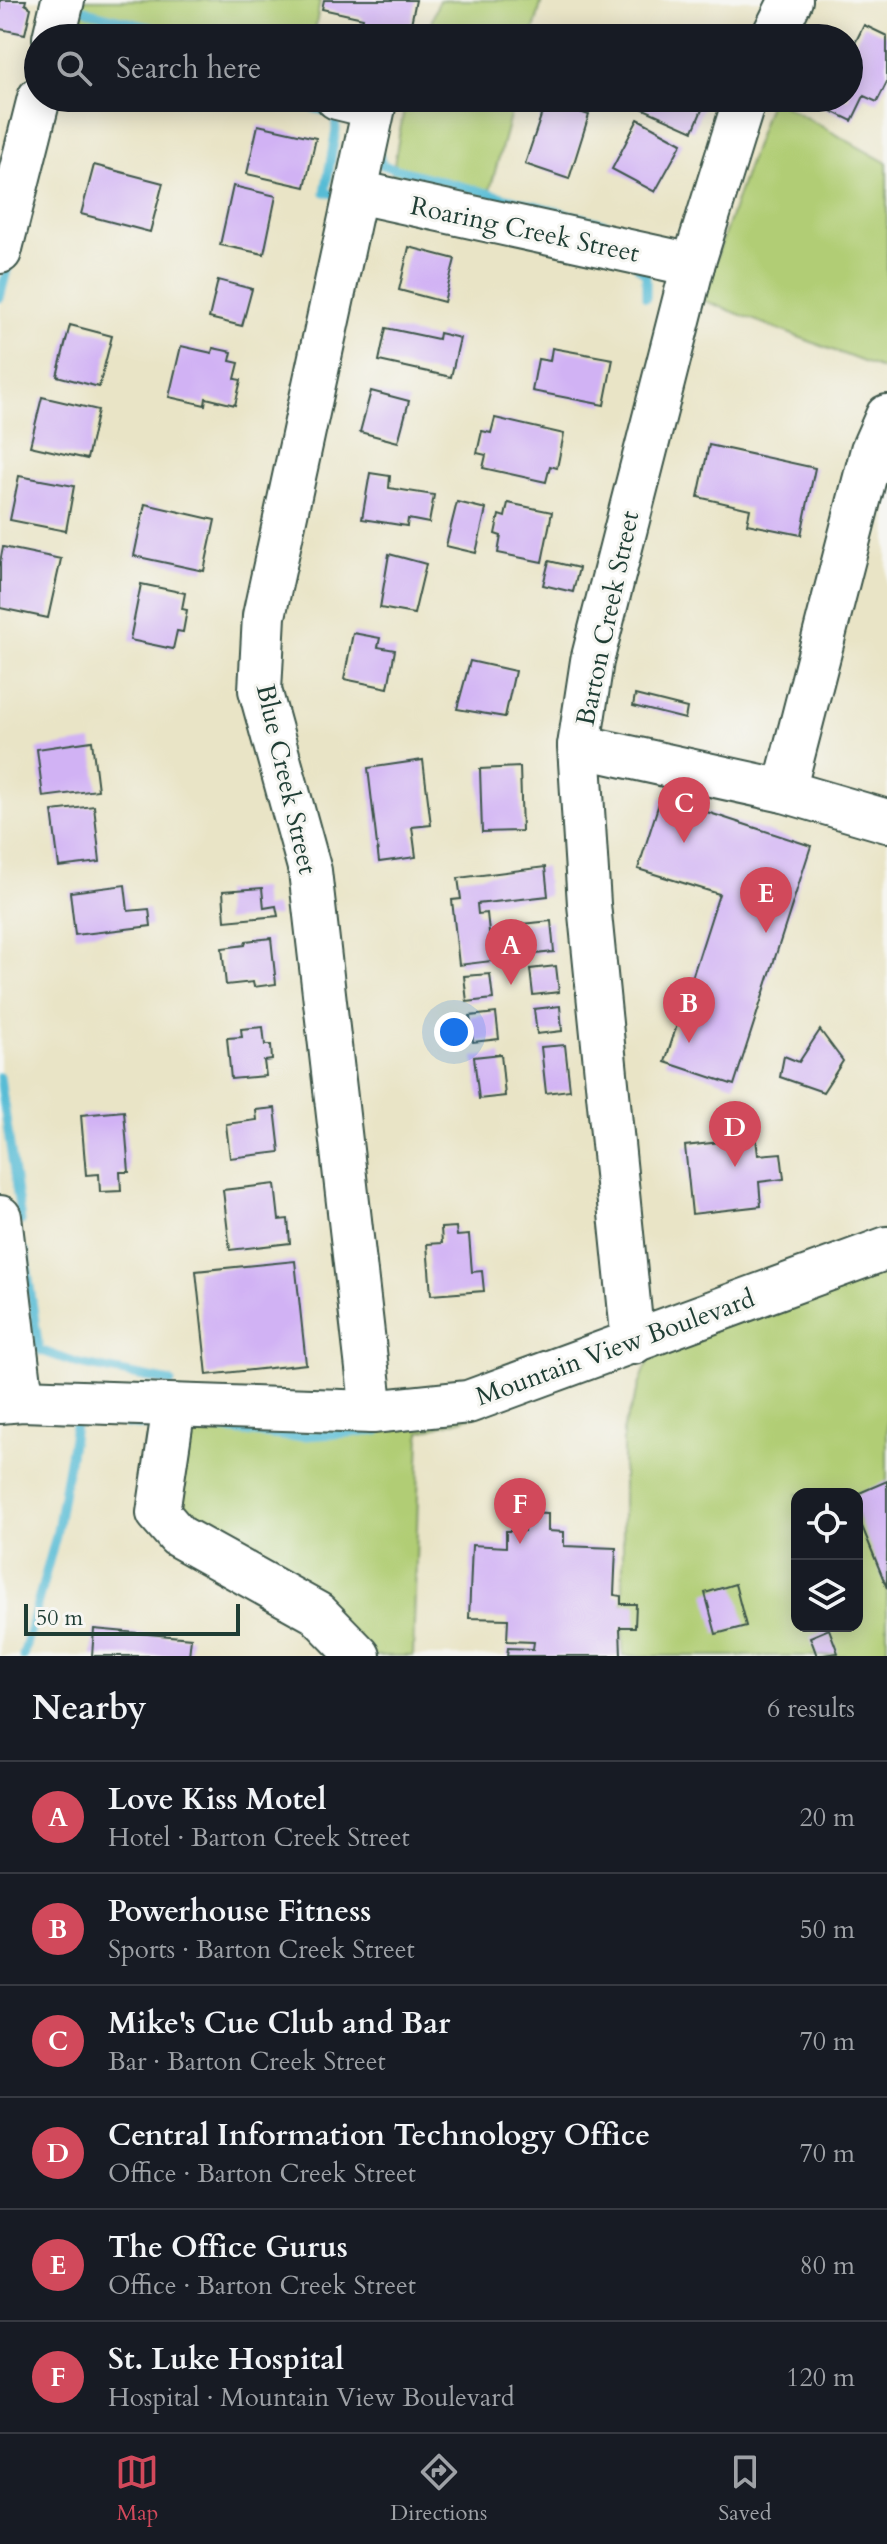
<!DOCTYPE html>
<html lang="en">
<head>
<meta charset="utf-8">
<style>
	body { margin:0; font-family:Cardo,serif; background:#20242c; color:#f1f3f6 }
	.controls { position:absolute; right:24px; bottom:24px; display:grid; overflow:hidden; border-radius:16px; box-shadow:0 4px 20px #0003 }
	.controls button { width:72px; height:72px; display:grid; place-items:center; padding:0; border:0; border-bottom:2px solid #363941; background:#171b24; color:#f1f3f6; font:40px sans-serif }
	.scale { position:absolute; left:24px; bottom:20px; width:216px; box-sizing:border-box; padding-left:8px; border:4px solid #1f3d34; border-top:0; font-size:22px; line-height:28px; white-space:nowrap; color:#1f3d34; -webkit-text-stroke:6px #f6f6f2; paint-order:stroke }
	.you { position:absolute; left:454px; top:1032px; width:28px; height:28px; margin:-20px; border:6px solid #fff; border-radius:50%; background:#1a73e8; box-shadow:0 0 0 12px #1a73e833 }
	.badge { display:grid; place-items:center; width:52px; height:52px; border-radius:50%; background:#d1495b; color:#fff; font-size:26px; font-weight:700 }
	.pin { position:absolute; translate:-50% -66px; filter:drop-shadow(0 2px 4px #0008) }
	.pin::after { content:''; position:absolute; top:42px; width:28px; height:24px; background:inherit; clip-path:polygon(0 0,100% 0,50% 100%) }
	.list { margin:0; padding:0; list-style:none }
	h2 { display:flex; justify-content:space-between; align-items:center; height:104px; margin:0; padding:0 32px; font-size:34px }
	h2 small { font-size:26px; font-weight:400; color:#9ea1a6 }
	.list li { display:grid; grid-template-columns:52px 1fr auto; gap:24px; align-items:center; box-sizing:border-box; height:112px; padding:0 32px; border-top:2px solid #363941 }
	.list b { display:block; font-size:30px; white-space:nowrap }
	.list p { margin:0; font-size:26px; white-space:nowrap; color:#9ea1a6 }
	.list em { font-size:26px; font-style:normal; color:#9ea1a6 }
	.icon { flex:none; width:44px; height:44px; fill:none; stroke:currentColor; stroke-width:2; stroke-linecap:round; stroke-linejoin:round }
	.map { position:relative; flex:none; width:887px; height:1656px; overflow:hidden }
	.search { position:absolute; background:#171b24; box-shadow:0 4px 20px #0003; left:24px; right:24px; top:24px; height:88px; display:flex; align-items:center; gap:20px; box-sizing:border-box; padding:0 28px; border-radius:44px; color:#9ea1a6; font-size:30px }
	.sheet { height:776px; background:#171b24 }
	nav { display:flex; justify-content:space-around; align-items:center; box-sizing:border-box; height:112px; border-top:2px solid #363941; background:#171b24; font-size:22px; color:#9ea1a6 }
	nav a { display:grid; justify-items:center; gap:4px }
	nav .on { color:#d1495b }
	.map>svg:first-child { display:block }
	.green { fill:#b1cd74; stroke:#688554; stroke-width:2; fill-rule:evenodd }
	.lines { fill:none; stroke-linecap:round; stroke-linejoin:round }
	.stream { stroke:#57bcd5; stroke-width:9 }
	.building { fill:#d1b2f4 }
	.minor-casing { stroke:#3d564a; stroke-width:46 }
	.minor { stroke:#fff; stroke-width:42 }
	.labels { text-anchor:middle; stroke-width:6; stroke-linejoin:round; paint-order:stroke }
	.street-label { font-size:26px; fill:#1f3d34; stroke:#f6f6f2 }
</style>
</head>
<body>
<div class="map">
<svg width="887" height="1656" viewBox="0 0 887 1656">
	<rect width="100%" height="100%" fill="#f6f6f2"/>
	<filter id="ink" filterUnits="userSpaceOnUse"><feTurbulence type="fractalNoise" baseFrequency=".0125" numOctaves="2"/><feDisplacementMap in="SourceGraphic" scale="16" xChannelSelector="R" yChannelSelector="G"/><feConvolveMatrix kernelMatrix="1 2 1 2 8 2 1 2 1" color-interpolation-filters="sRGB"/></filter>
	<filter id="wash" filterUnits="userSpaceOnUse"><feTurbulence type="fractalNoise" baseFrequency=".006" numOctaves="4" result="noise"/><feDisplacementMap in="SourceGraphic" scale="32" xChannelSelector="R" yChannelSelector="G"/><feGaussianBlur stdDeviation="1.8" result="paint"/><feColorMatrix in="noise" values="0 0 0 0 0 0 0 0 0 0 0 0 0 0 0 0 0 1.4 0 .05"/><feComposite in="paint" operator="in"/></filter>
	<g filter="url(#wash)">
		<rect width="100%" height="100%" fill="#e9e4c6"/>
		<g class="green">
			<polygon points="71,0 320,0 314,38 125,38 66,24"/>
			<polygon points="439,0 542,0 532,38 426,38"/>
			<polygon points="406,98 515,98 487,201 392,175"/>
			<polygon points="771,98 887,163 887,371 702,300"/>
			<path d="M887,1229V1656H623V1430L651,1353L490,1411L420,1432L413,1656H350L172,1511L174,1406L372,1411L653,1318ZM797,1494H857V1626H797Z"/>
		</g>
		<g class="lines">
			<g class="stream">
				<polyline points="76,1 79,7 90,12 193,38"/>
				<polyline points="276,98 335,114 336,130 325,192 333,194"/>
				<polyline points="380,156 382,165 621,228"/>
				<polyline points="638,267 646,274 646,297"/>
				<polyline points="0,298 9,263"/>
				<polyline points="0,1077 21,1221"/>
				<polyline points="25,1251 39,1350 79,1364 171,1382"/>
				<polyline points="126,1424 156,1427"/>
				<polyline points="197,1427 290,1437 378,1431"/>
				<polyline points="23,1656 56,1536 76,1420 83,1421"/>
			</g>
		</g>
		<g id="blocks">
			<g class="building">
				<polygon points="0,0 26,0 25,4 31,8 25,34 0,29"/>
				<polygon points="324,0 416,0 408,38 359,38 363,18 322,9"/>
				<polygon points="864,25 887,36 887,82 877,102 864,96 852,121 805,98 849,98 849,55"/>
				<polygon points="619,98 707,98 693,131"/>
				<polygon points="546,101 589,115 569,179 525,164"/>
				<polygon points="638,119 682,143 655,192 612,169"/>
				<polygon points="258,125 316,138 305,187 247,174"/>
				<polygon points="94,165 163,183 150,232 81,214"/>
				<polygon points="233,186 276,196 264,254 220,245"/>
				<polygon points="409,247 455,259 444,302 399,290"/>
				<polygon points="218,280 252,289 242,326 209,318"/>
				<polygon points="70,325 112,336 99,387 57,376"/>
				<polygon points="386,328 438,339 439,333 460,338 451,377 379,361"/>
				<polygon points="181,346 212,353 213,348 232,352 230,361 239,363 235,379 241,380 235,405 206,398 205,405 169,397"/>
				<polygon points="552,348 613,359 604,405 532,391 538,359 550,361"/>
				<polygon points="371,391 409,401 398,442 360,432"/>
				<polygon points="42,397 98,410 87,459 30,446"/>
				<polygon points="495,418 564,434 557,468 550,466 546,482 483,468 486,455 477,453 482,431 491,433"/>
				<polygon points="709,445 815,468 801,535 747,524 750,509 698,497"/>
				<polygon points="370,473 390,476 389,488 434,495 429,523 408,519 407,526 362,519"/>
				<polygon points="19,476 74,486 66,531 10,520"/>
				<polygon points="457,502 486,509 476,553 446,546"/>
				<polygon points="508,503 552,512 542,562 498,553 501,536 495,534 499,515 505,517"/>
				<polygon points="145,504 215,520 204,571 134,556"/>
				<polygon points="3,547 61,559 48,618 0,608 0,562"/>
				<polygon points="389,554 426,564 414,614 380,608"/>
				<polygon points="549,561 579,568 573,592 543,585"/>
				<polygon points="141,584 185,593 182,609 187,610 183,632 177,631 173,649 130,640"/>
				<polygon points="353,633 380,638 378,647 395,650 388,688 344,679"/>
				<polygon points="470,661 515,671 505,717 457,709"/>
				<polygon points="635,695 687,708 685,719 633,706"/>
				<polygon points="92,741 98,790 43,797 37,749"/>
				<polygon points="423,760 431,825 412,827 416,857 379,862 368,768"/>
				<polygon points="520,767 522,831 482,832 480,769"/>
				<polygon points="661,797 811,846 734,1085 665,1062 719,894 638,869"/>
				<polygon points="94,806 100,862 59,867 52,811"/>
				<polygon points="545,867 548,896 477,904 478,914 487,913 492,961 459,965 452,900 461,899 458,878"/>
				<polygon points="125,885 128,911 149,909 151,926 75,935 70,892"/>
				<polygon points="262,888 264,908 276,906 278,916 225,921 223,891"/>
				<polygon points="551,921 554,952 526,955 522,924"/>
				<polygon points="271,938 276,984 254,987 253,982 226,985 222,948 245,945 246,941"/>
				<polygon points="556,966 559,992 533,995 530,969"/>
				<polygon points="490,974 493,999 467,1002 464,976"/>
				<polygon points="560,1006 562,1031 537,1034 534,1009"/>
				<polygon points="496,1013 499,1039 473,1042 470,1016"/>
				<polygon points="263,1027 265,1045 271,1045 272,1060 264,1061 266,1076 231,1079 227,1038 242,1037 241,1029"/>
				<polygon points="820,1030 843,1061 823,1092 780,1077 784,1056 799,1062"/>
				<polygon points="565,1045 570,1090 546,1093 541,1047"/>
				<polygon points="501,1054 505,1096 479,1099 474,1057"/>
				<polygon points="275,1108 280,1152 230,1158 226,1124 257,1120 256,1110"/>
				<polygon points="124,1111 129,1172 120,1172 121,1191 100,1192 99,1174 86,1175 81,1115"/>
				<polygon points="756,1138 758,1155 781,1153 784,1179 759,1182 761,1206 692,1214 685,1146"/>
				<polygon points="275,1184 279,1220 288,1219 290,1243 230,1250 223,1190"/>
				<polygon points="456,1227 457,1236 469,1235 472,1272 482,1271 484,1291 431,1295 427,1244 442,1243 441,1228"/>
				<polygon points="295,1261 306,1364 207,1375 196,1271"/>
				<polygon points="887,1481 887,1588 857,1514 857,1494"/>
				<polygon points="524,1513 548,1514 548,1531 564,1532 564,1546 616,1548 614,1595 621,1596 621,1604 636,1604 635,1627 620,1627 621,1656 507,1656 508,1648 533,1649 534,1642 507,1641 508,1619 469,1618 472,1545 506,1547 506,1531 524,1531"/>
				<polygon points="735,1584 746,1626 716,1634 705,1593"/>
				<polygon points="94,1629 191,1638 189,1656 92,1656"/>
				<polygon points="829,1629 838,1653 817,1656 810,1637"/>
			</g>
		</g>
	</g>
	<g filter="url(#ink)">
		<use href="#blocks" fill-opacity="0" stroke="#3d564a" stroke-width="2"/>
		<g class="lines">
			<defs>
				<g id="minor">
					<polyline points="54,38 63,0"/>
					<polyline points="772,38 791,0"/>
					<polyline points="337,98 374,107 264,616 260,690 310,871 372,1412"/>
					<polyline points="357,192 693,265"/>
					<polyline points="0,252 39,98"/>
					<polyline points="579,746 784,791 887,821"/>
					<polyline points="784,791 872,450 887,416"/>
					<polyline points="0,1217 22,1400"/>
					<polyline points="633,1343 589,904 579,746 592,661 693,265 745,98"/>
					<polyline points="0,1402 22,1400 372,1412 468,1402 887,1248"/>
					<polyline points="174,1406 158,1513 178,1536 317,1613 359,1656"/>
				</g>
			</defs>
			<use href="#minor" class="minor-casing"/>
			<use href="#minor" class="minor"/>
		</g>
	</g>
	<g class="labels">
		<g class="street-label">
			<text transform="translate(525 229) rotate(12)" y="9">Roaring Creek Street</text>
			<text transform="translate(607 618) rotate(-78)" y="9">Barton Creek Street</text>
			<text transform="translate(287 779) rotate(77)" y="9">Blue Creek Street</text>
			<text transform="translate(615 1347) rotate(-20)" y="9">Mountain View Boulevard</text>
		</g>
	</g>
</svg>
<div class="controls">
<button><svg class="icon" aria-label="locate" viewBox="0 0 24 24"><circle cx="12" cy="12" r="6"/><path d="M12 2v4M12 18v4M2 12h4M18 12h4"/></svg></button>
<button><svg class="icon" aria-label="layers" viewBox="0 0 24 24"><path d="M12 4l9 5-9 5-9-5zM3 14l9 5 9-5"/></svg></button>
</div>
<div class="scale">50 m</div>
<div class="you"></div>
<div class="pin badge" style="left:511px;top:985px">A</div>
<div class="pin badge" style="left:689px;top:1043px">B</div>
<div class="pin badge" style="left:684px;top:843px">C</div>
<div class="pin badge" style="left:735px;top:1167px">D</div>
<div class="pin badge" style="left:766px;top:933px">E</div>
<div class="pin badge" style="left:520px;top:1544px">F</div>
<div class="search"><svg class="icon" aria-label="search" viewBox="0 0 24 24"><circle cx="10" cy="10" r="6"/><path d="M15 15l6 6"/></svg>Search here</div>
</div>
<section class="sheet">
<h2>Nearby<small>6 results</small></h2>
<ul class="list">
<li><span class="badge">A</span><div><b>Love Kiss Motel</b><p>Hotel · Barton Creek Street</p></div><em>20 m</em></li>
<li><span class="badge">B</span><div><b>Powerhouse Fitness</b><p>Sports · Barton Creek Street</p></div><em>50 m</em></li>
<li><span class="badge">C</span><div><b>Mike's Cue Club and Bar</b><p>Bar · Barton Creek Street</p></div><em>70 m</em></li>
<li><span class="badge">D</span><div><b>Central Information Technology Office</b><p>Office · Barton Creek Street</p></div><em>70 m</em></li>
<li><span class="badge">E</span><div><b>The Office Gurus</b><p>Office · Barton Creek Street</p></div><em>80 m</em></li>
<li><span class="badge">F</span><div><b>St. Luke Hospital</b><p>Hospital · Mountain View Boulevard</p></div><em>120 m</em></li>
</ul>
</section>
<nav>
<a class="on"><svg class="icon" aria-label="map" viewBox="0 0 24 24"><path d="M3 6l6-2 6 2 6-2v14l-6 2-6-2-6 2zM9 4v14M15 6v14"/></svg>Map</a>
<a><svg class="icon" aria-label="directions" viewBox="0 0 24 24"><path d="M12 3l9 9-9 9-9-9zM9 14v-3h6M13 9l2 2-2 2"/></svg>Directions</a>
<a><svg class="icon" aria-label="saved" viewBox="0 0 24 24"><path d="M7 4h10v16l-5-4-5 4z"/></svg>Saved</a>
</nav>
</body>
</html>
